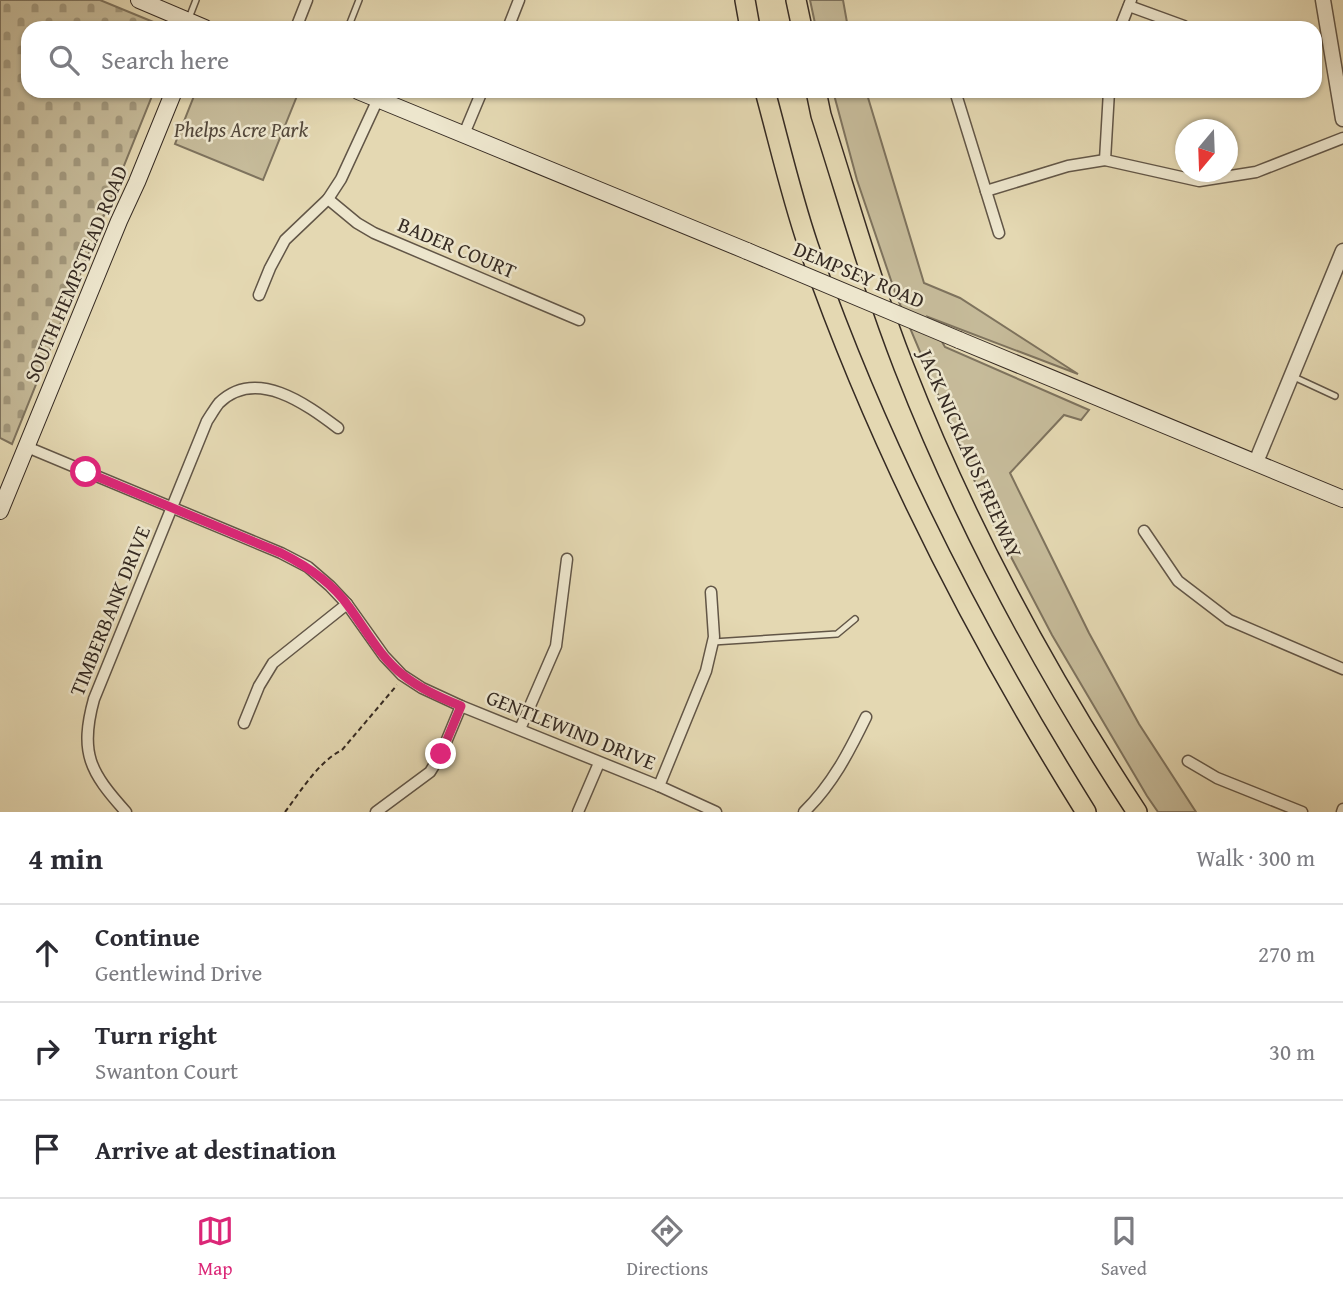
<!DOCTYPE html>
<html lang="en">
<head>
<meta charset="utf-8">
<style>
	body { margin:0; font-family:"Gentium Book Plus",serif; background:#f7f7f7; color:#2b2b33 }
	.compass { position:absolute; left:1175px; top:119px; width:63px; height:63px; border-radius:50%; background:#fff; box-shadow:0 2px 5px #0004; rotate:199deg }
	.stop { position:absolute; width:21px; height:21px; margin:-16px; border:5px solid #db2777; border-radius:50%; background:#fff }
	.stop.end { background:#db2777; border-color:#fff; box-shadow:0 2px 7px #0008 }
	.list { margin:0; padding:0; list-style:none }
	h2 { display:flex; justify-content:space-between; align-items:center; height:91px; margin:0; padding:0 28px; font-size:30px }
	h2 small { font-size:23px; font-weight:400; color:#7c7c81 }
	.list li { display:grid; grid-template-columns:46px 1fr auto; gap:21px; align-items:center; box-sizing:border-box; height:98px; padding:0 28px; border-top:2px solid #e1e1e2 }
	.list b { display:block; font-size:26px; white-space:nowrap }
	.list p { margin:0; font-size:23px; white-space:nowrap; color:#7c7c81 }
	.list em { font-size:23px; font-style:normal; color:#7c7c81 }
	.icon { flex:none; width:38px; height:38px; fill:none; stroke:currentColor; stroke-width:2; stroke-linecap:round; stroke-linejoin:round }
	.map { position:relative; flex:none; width:1343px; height:812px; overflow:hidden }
	.search { position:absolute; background:#fff; box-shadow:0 2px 5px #0004; left:21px; right:21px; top:21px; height:77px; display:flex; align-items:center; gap:18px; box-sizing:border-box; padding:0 24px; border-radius:21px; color:#7c7c81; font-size:26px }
	.sheet { height:385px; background:#fff }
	nav { display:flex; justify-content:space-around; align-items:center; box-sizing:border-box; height:98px; border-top:2px solid #e1e1e2; background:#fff; font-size:19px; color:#7c7c81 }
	nav a { display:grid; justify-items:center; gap:4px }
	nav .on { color:#db2777 }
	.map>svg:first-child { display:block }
	.green { fill:#c6bb9a; stroke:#7e735e; stroke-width:2 }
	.cemetery { fill:url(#cemetery-stones); stroke:#7e735e; stroke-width:2 }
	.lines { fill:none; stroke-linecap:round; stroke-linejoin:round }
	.service-casing { stroke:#625647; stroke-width:8 }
	.minor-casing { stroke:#625647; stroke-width:13 }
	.tertiary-casing { stroke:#625647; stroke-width:17 }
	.secondary-casing { stroke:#362b23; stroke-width:18 }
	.motorway-casing { stroke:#362b23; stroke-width:22 }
	.path { stroke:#362b23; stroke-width:2; stroke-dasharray:5 3.5; stroke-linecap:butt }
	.service { stroke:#ede6cd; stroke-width:5 }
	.minor { stroke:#ede6cd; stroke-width:10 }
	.tertiary { stroke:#ede6cd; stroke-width:14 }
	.secondary { stroke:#ede6cd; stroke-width:16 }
	.motorway { stroke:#e4d8b2; stroke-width:19 }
	.secondary-bridge-casing { stroke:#362b23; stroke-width:18; stroke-linecap:butt }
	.secondary-bridge { stroke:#ede6cd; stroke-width:16 }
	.route { stroke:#db2777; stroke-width:9 }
	.labels { text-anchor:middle; stroke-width:5; stroke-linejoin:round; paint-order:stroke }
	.park-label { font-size:21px; font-style:italic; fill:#53483b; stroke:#ede6cd }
	.street-label { font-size:21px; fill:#362b23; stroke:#ede6cd }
</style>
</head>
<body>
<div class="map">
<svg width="1343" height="812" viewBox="0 0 1343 812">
	<defs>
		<pattern id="cemetery-stones" width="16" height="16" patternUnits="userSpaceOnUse" patternTransform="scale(1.75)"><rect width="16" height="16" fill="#c6bb9a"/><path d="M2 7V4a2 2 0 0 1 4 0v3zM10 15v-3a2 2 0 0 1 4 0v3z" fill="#a2987d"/></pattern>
	</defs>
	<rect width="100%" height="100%" fill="#e4d8b2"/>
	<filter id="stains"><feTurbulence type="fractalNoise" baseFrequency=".00286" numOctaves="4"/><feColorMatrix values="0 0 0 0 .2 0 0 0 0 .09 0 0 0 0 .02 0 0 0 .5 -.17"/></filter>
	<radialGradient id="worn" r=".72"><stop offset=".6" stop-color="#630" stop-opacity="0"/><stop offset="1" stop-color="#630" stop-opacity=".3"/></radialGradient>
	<g class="green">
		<polygon points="810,0 843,0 848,28 816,28"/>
		<polygon points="196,91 299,91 263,180 175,144"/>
		<polygon points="833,91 866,91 924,283 960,298 1078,374 928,317 945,347 1089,410 1081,420 1064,415 1010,473 1089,633 1139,724 1196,812 1158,812 1147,796 1052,635 989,515 896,295 857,180"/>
	</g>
	<polygon class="cemetery" points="0,0 100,0 168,28 28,28 28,91 154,91 12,444 0,438"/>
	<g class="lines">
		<defs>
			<g id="service">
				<polyline points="189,18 196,0"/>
				<polyline points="348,28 359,0"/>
				<polyline points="1294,377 1335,396"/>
				<polyline points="713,642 837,634 855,619"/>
			</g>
			<g id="minor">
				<polyline points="1129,6 1184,26"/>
				<polyline points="296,28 307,0"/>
				<polyline points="508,28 519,0"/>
				<polyline points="1120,28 1131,0"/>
				<polyline points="955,91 999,233"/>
				<polyline points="464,134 482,91"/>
				<polyline points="1105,160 1109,91"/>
				<polyline points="986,191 1068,166 1105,160 1199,181 1256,172 1343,138"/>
				<polyline points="328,199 357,223 374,233 579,320"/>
				<polyline points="259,295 270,268 285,240 328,199 341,179 378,99"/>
				<polyline points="27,447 281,553 308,567 330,586 347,604 384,656 402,675 422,688 461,706 659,786 716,812"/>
				<polyline points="1144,531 1178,581 1229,620 1343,669"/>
				<polyline points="244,723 259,686 273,663 347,604"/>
				<polyline points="520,729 556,646 567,559"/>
				<polyline points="1188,761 1217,778 1302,812"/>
				<polyline points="659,786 706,671 714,637 711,592"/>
				<path d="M126,812C90,772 79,753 94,699L207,421C211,415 215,408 219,403C256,367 306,404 338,428"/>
				<polyline points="376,812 430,772 441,754 461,706"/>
				<polyline points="578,812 599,763"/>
				<path d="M804,812C832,785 849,752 866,717"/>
				<polyline points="1342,812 1343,809"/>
			</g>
			<g id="tertiary">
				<polyline points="1323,0 1343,119"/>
				<polyline points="1256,462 1343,251"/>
			</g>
			<g id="secondary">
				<polyline points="139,0 205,28"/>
				<polyline points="358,91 747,251"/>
				<polyline points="959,340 1343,499"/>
				<polyline points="0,511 119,221 137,182 174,91"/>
			</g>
			<g id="motorway">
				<polyline points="745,0 750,28"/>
				<polyline points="796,0 802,28"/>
				<path d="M765,91C779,142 791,195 808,245C877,444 974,633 1086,812"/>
				<path d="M816,91L821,115C848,199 872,285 904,367C965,523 1045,672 1137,812"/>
			</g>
		</defs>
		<use href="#service" class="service-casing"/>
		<use href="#minor" class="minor-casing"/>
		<use href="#tertiary" class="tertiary-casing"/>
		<use href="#secondary" class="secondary-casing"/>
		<use href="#motorway" class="motorway-casing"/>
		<path class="path" d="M285,812C301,791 318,762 342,750L397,685"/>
		<use href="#service" class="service"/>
		<use href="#minor" class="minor"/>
		<use href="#tertiary" class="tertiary"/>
		<use href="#secondary" class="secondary"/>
		<use href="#motorway" class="motorway"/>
		<defs>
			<polyline id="secondary-bridge" points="747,251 959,340"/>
		</defs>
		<use href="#secondary-bridge" class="secondary-bridge-casing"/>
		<use href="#secondary-bridge" class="secondary-bridge"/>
	</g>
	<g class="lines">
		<path class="route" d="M86,472L281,553C307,566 332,582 349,607C366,630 380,657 403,675C420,689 441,698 461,706L441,754"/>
	</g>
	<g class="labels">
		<g class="park-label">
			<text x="241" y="137">Phelps Acre Park</text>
		</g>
		<g class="street-label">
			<text transform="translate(457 248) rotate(23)" y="7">BADER COURT</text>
			<text transform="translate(76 274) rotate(-67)" y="7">SOUTH HEMPSTEAD ROAD</text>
			<text transform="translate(859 275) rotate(23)" y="7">DEMPSEY ROAD</text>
			<text transform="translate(970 454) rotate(66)" y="7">JACK NICKLAUS FREEWAY</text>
			<text transform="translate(110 611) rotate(-68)" y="7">TIMBERBANK DRIVE</text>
			<text transform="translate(571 730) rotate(22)" y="7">GENTLEWIND DRIVE</text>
		</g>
	</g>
	<rect width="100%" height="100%" filter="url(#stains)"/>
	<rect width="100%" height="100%" fill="url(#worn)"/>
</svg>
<svg class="compass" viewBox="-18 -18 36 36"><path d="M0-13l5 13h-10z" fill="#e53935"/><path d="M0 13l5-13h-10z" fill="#7c7c81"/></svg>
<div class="stop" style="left:86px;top:472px"></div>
<div class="stop end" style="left:441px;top:754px"></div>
<div class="search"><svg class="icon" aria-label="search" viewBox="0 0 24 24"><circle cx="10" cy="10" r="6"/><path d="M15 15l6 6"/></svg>Search here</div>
</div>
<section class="sheet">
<h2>4 min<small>Walk · 300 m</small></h2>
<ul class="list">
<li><svg class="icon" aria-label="ahead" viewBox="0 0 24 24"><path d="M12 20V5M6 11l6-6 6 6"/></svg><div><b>Continue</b><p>Gentlewind Drive</p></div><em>270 m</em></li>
<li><svg class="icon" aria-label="right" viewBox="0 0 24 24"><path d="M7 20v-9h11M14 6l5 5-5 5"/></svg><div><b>Turn right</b><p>Swanton Court</p></div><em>30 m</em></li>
<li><svg class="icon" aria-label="arrive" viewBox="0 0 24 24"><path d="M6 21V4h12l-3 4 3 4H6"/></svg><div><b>Arrive at destination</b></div></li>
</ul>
</section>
<nav>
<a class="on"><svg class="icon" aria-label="map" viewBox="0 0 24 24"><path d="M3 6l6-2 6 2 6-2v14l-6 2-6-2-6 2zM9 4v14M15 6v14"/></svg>Map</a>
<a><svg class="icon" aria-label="directions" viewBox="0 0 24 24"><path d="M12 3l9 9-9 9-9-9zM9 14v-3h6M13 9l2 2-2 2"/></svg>Directions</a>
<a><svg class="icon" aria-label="saved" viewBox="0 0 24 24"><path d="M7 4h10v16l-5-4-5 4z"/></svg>Saved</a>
</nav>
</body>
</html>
